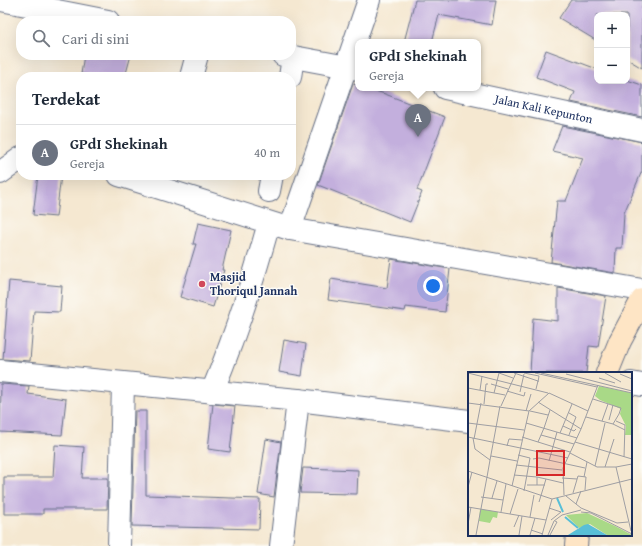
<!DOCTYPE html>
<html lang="id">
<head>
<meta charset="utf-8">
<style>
	body { margin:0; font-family:"Gentium Book Plus",serif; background:#f2f2f3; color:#1f2937 }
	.controls { position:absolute; right:12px; top:12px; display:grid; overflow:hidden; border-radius:8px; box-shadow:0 4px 16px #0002 }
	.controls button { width:36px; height:36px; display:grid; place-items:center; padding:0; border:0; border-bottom:1px solid #e0e1e3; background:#fff; color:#1f2937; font:20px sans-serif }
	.you { position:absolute; left:433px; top:286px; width:14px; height:14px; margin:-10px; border:3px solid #fff; border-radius:50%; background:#1a73e8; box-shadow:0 0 0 6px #1a73e833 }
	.badge { display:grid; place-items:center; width:26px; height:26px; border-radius:50%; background:#1a73e8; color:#fff; font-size:13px; font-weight:700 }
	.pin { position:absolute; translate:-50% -33px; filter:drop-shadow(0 1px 2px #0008) }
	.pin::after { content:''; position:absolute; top:21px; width:14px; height:12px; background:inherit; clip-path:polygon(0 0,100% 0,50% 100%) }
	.popup { position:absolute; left:355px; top:39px; width:126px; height:52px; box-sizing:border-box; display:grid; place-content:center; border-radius:8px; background:#fff; filter:drop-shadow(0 1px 3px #0005); font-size:13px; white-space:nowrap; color:#747a83 }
	.popup b { font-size:15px; color:#1f2937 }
	.popup::after { content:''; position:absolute; left:50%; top:100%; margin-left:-8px; border:8px solid transparent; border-top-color:#fff }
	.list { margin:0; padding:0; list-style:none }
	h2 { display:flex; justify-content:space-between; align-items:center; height:52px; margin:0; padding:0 16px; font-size:17px }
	h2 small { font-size:13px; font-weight:400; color:#747a83 }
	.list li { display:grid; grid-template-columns:26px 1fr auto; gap:12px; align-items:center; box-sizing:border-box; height:56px; padding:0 16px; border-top:1px solid #e0e1e3 }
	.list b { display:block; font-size:15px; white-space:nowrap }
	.list p { margin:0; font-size:13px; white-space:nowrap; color:#747a83 }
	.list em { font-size:13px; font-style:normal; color:#747a83 }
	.icon { flex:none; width:22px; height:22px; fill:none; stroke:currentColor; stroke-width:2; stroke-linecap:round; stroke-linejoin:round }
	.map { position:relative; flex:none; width:642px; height:546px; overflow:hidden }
	.search { position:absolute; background:#fff; box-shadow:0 4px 16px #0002; left:16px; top:16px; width:280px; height:44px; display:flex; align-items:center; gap:10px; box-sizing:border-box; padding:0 14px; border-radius:16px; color:#747a83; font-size:15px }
	.panel { position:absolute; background:#fff; box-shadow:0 4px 16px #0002; left:16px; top:72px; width:280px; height:108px; border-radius:16px }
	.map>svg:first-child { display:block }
	.building { fill:#c3afdd }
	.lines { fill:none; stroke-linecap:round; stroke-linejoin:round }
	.minor-casing { stroke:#677086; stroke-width:24 }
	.secondary-casing { stroke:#677086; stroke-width:24 }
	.minor { stroke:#fff; stroke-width:22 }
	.secondary { stroke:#fee5c5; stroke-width:22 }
	.poi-dot { fill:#d1495b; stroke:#fdfcf7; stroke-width:1.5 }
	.labels { text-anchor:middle; stroke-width:3; stroke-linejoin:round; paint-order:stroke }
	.street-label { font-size:12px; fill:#1b2f5e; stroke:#fdfcf7 }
	.poi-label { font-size:12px; font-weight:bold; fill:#1b2f5e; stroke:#fdfcf7; text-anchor:start }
	.inset-river { fill:none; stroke:#59bfd7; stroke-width:2 }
	.inset-road { fill:none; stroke:#9e9ea3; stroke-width:1 }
	.view { fill:#d62828; fill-opacity:0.15; stroke:#d62828; stroke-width:2 }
	.inset-edge { fill:none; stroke:#1b2f5e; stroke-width:2 }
</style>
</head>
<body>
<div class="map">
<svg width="642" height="546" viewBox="0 0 642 546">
	<rect width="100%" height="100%" fill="#fdfcf7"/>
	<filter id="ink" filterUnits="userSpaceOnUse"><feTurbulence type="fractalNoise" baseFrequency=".025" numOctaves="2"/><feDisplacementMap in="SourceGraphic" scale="8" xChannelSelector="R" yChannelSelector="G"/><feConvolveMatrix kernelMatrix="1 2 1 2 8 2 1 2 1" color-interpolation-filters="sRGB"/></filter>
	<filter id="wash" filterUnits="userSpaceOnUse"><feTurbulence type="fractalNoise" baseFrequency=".012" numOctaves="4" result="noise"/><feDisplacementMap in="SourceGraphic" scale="16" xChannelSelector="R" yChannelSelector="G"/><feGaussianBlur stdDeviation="0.9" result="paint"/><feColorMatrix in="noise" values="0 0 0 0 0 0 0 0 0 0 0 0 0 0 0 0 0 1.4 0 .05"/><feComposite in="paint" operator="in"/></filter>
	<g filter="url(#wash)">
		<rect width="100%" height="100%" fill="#f5e8d1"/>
		<g id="blocks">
			<g class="building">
				<polygon points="415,0 496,0 492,25 439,15 432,42 404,42"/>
				<polygon points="571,0 642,0 642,68 627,59 627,15 597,15 597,41 559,18"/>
				<polygon points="546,50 597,69 597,81 627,81 627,80 642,85 642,117 571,102 575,92 536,77"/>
				<polygon points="84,55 131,55 125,77 81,74"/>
				<polygon points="353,84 358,85 358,88 366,88 385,94 445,117 417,190 422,192 410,222 318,185"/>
				<polygon points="562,126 642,142 642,171 624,213 622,248 616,248 615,273 551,262 557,201 566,201 583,158 552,151"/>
				<polygon points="38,175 61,175 56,217 33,215"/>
				<polygon points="198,223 231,230 222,270 224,270 213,307 180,297 196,244 193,244"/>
				<polygon points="391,259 450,269 445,312 406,307 405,311 328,300 331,279 387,288"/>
				<polygon points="9,281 62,286 60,312 34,311 30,361 3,359"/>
				<polygon points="558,288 606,296 598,347 589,346 586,373 530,373 533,318 558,321"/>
				<polygon points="284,340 306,344 302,376 279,372"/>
				<polygon points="1,384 29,386 28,394 66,399 62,435 0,432"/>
				<polygon points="213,404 235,406 230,452 208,449"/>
				<polygon points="135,411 146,411 146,495 260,499 259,529 132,526"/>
				<polygon points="266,439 281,442 274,497 258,494"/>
				<polygon points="55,445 84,447 82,478 108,478 107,509 43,509 43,514 4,514 4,477 53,477"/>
				<polygon points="303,468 358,470 357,494 300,493"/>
			</g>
		</g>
	</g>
	<g filter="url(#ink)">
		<use href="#blocks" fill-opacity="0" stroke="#677086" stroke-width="1"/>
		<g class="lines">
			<defs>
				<g id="minor">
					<polyline points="1,0 108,21"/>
					<polyline points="283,55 358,69"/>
					<polyline points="191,77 197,55"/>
					<polyline points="290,77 293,57"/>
					<path id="s1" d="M445,88L642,130"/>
					<polyline points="0,173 21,158"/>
					<polyline points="119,175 290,229 642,290"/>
					<polyline points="269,191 272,175"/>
					<polyline points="290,229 369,0"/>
					<polyline points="0,371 298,400 469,421"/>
					<polyline points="631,383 642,385"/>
					<path d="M212,392C235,337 253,281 269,223"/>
					<polyline points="119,546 123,384"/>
					<polyline points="281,546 298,400"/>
				</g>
				<g id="secondary">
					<polyline points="607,373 620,341 642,300"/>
					<polyline points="576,546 577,535"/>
				</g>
			</defs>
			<use href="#minor" class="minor-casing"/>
			<use href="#secondary" class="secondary-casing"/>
			<use href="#minor" class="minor"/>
			<use href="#secondary" class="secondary"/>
		</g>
	</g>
	<circle class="poi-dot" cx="202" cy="284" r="4"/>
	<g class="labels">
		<g class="street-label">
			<text dy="4" stroke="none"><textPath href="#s1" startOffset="101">Jalan Kali Kepunton</textPath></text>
		</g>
		<g class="poi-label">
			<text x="210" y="281">Masjid<tspan x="210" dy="14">Thoriqul Jannah</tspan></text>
		</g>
	</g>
	<g transform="translate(468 372)">
		<rect width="164" height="164" fill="#f5e8d1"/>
		<path d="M131,14L164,21V63H157L158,54L152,42L153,37L132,28L127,24ZM12,137L30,140L29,146L25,145L22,151L11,149ZM119,141L147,154L164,163H139L122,152L111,156L98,143Z" fill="#a9d987"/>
		<path d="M120,152L139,163H100L116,153Z" fill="#59bfd7"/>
		<path class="inset-river" d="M89,126L95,140M97,145L110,156"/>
		<path class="inset-road" d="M0,1L80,21M46,1L70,9L68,17M56,1L71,4L70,10M67,1L129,15M73,1L164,21M137,1L153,10M98,2L164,19M152,2L164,7M131,6L147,11M23,12L40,17M0,16L37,23M12,18L14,4M39,19L56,24L57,20M52,20L56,2M26,21L31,1L45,6M70,30L113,57M0,31L61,39L81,21L120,39M16,32L18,12H20M33,34L48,1M58,39L63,22M62,39L80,43M118,45L145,52L151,42L153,36L125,27M141,48L145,33M134,49L140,32M148,49L157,53L156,85M0,51L56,58M58,51L109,66M145,52L157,58M95,54L106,59L108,57M76,56L82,38M92,61L104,32M73,63L106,72M101,63L108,45L101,41M0,65L100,86M54,65L102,80M5,66L7,77L22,88M6,67L13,31M70,70L76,56M107,70L164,87M39,74L41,67L54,68M131,77L137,51M102,81L129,95H148L163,159M50,83L62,86L56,119M23,84L49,89M65,87L71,86L117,96M22,88L32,34M81,89L89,60M48,93L94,98M127,94L131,77M137,95L146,67M148,95L164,92M0,99L84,127L164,107M46,103L69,105M19,105L22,88M116,105L119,90M94,106L109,107M59,113H77M69,113V105L78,107M44,114L61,39M0,115L4,100M105,121L110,104L118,105L117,118M96,123L95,96L113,57L130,13M98,124L113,136L149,151L160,150M13,125L35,128M24,126L29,109M71,130L78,107L95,111M108,132L113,119M0,135L78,148M81,136L93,140M33,140L38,112M113,140L123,141L164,162M42,142L50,117M62,145L66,123M83,148L93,140M0,152L3,135M46,155L51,143M63,158L75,162M8,163L19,105M51,163L54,144M62,163L67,146M74,163L84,127M80,163L86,149L94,143L113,138M82,163L89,150L87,149"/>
		<path class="view" d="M69,79H96V103H69Z"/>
		<rect width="164" height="164" class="inset-edge"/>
	</g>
</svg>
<div class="controls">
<button>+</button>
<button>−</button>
</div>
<div class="you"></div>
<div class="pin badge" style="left:418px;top:137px;background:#6b7280">A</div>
<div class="popup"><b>GPdI Shekinah</b>Gereja</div>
<div class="search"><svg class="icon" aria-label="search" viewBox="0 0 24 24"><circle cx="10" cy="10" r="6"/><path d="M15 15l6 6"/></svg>Cari di sini</div>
<section class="panel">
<h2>Terdekat<small></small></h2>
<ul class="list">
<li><span class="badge" style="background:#6b7280">A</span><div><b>GPdI Shekinah</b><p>Gereja</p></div><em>40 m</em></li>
</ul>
</section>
</div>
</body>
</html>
